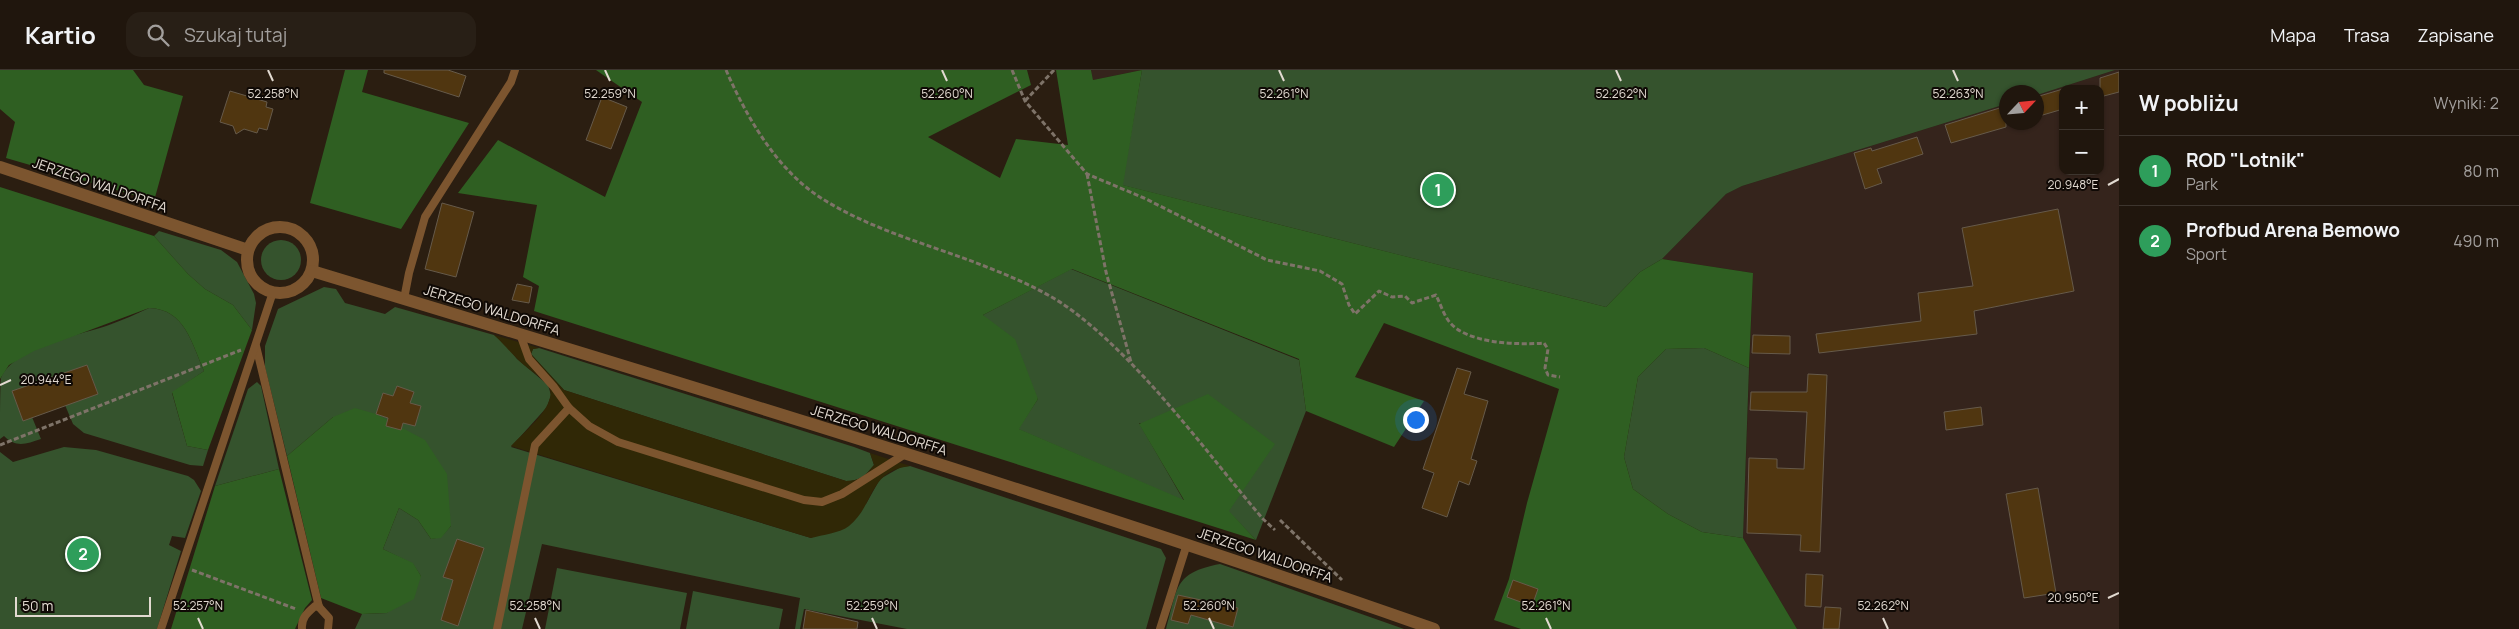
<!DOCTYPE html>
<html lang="pl">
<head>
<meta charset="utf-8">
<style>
	body { margin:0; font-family:Manrope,sans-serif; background:#281f16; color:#f1f3f6 }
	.controls { position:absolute; right:15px; top:15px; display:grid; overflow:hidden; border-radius:10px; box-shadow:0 1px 4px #0004 }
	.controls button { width:45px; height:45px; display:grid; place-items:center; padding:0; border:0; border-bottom:1px solid #3d352e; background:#20160d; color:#f1f3f6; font:25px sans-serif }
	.compass { position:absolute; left:1999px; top:15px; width:45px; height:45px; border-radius:50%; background:#20160d; box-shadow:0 1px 4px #0004; rotate:64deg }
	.scale { position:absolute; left:15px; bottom:12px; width:136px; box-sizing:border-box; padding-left:5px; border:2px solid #e2dad1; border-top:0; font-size:14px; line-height:18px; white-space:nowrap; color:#e2dad1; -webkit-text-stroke:4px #0f0905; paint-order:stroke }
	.you { position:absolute; left:1415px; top:349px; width:18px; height:18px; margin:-12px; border:4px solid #fff; border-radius:50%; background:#1a73e8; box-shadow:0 0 0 8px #1a73e833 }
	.badge { display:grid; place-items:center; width:32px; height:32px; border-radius:50%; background:#0f766e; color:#fff; font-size:16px; font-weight:700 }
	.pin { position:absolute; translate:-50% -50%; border:2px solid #fff; box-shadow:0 1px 5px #0006 }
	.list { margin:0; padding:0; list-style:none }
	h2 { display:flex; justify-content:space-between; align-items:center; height:65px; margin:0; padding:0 20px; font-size:21px }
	h2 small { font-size:16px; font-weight:400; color:#a29f9d }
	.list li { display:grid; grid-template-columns:32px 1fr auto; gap:15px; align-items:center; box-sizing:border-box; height:70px; padding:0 20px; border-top:1px solid #3d352e }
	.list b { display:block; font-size:19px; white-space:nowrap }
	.list p { margin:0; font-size:16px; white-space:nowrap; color:#a29f9d }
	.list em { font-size:16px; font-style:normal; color:#a29f9d }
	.icon { flex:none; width:28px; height:28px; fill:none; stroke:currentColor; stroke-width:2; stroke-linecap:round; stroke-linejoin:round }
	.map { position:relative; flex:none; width:2119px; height:559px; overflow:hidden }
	header { display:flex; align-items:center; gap:30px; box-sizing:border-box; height:70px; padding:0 25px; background:#20160d; border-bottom:1px solid #3d352e }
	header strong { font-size:24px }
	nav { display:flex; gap:28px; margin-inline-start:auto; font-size:18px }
	.search { width:350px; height:45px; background:#281f16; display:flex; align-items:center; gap:12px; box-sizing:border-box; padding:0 18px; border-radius:15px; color:#a29f9d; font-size:19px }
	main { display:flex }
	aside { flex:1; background:#20160d }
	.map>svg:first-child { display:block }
	.industrial { fill:#35241c; fill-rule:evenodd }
	.green { fill:#35532d }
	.forest { fill:#2f5f22 }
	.sand { fill:#302806 }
	.building { fill:#503610; stroke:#665a4a }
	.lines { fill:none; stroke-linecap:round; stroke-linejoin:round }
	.path { stroke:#7e7368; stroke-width:3; stroke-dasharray:5 2.5; stroke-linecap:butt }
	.service { stroke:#7c552f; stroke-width:8 }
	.minor { stroke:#7c552f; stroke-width:12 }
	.ticks { fill:none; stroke:#e2dad1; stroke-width:2 }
	.labels { text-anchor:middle; stroke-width:4; stroke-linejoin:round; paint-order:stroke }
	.street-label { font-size:14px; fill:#e2dad1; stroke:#0f0905 }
	.ticks-label { font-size:12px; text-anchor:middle; fill:#e2dad1; stroke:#0f0905; stroke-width:4; stroke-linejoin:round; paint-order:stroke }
</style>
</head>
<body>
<header>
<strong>Kartio</strong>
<div class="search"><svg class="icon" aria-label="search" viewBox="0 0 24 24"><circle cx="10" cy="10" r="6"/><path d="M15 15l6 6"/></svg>Szukaj tutaj</div>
<nav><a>Mapa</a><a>Trasa</a><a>Zapisane</a></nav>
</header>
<main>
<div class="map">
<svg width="2119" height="559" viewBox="0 0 2119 559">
	<rect width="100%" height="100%" fill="#2b1e11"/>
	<g class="industrial">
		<polygon points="1091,0 1142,0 1093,10"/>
		<path d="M2115,0H2119V559H1797L1743,468L1753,203L1662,189L1726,124L1742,116L2006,34V52H2036L2037,25ZM2063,19H2100V101H2063Z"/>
	</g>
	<g class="green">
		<polygon points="1142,0 2115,0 2037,25 2036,22 2006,22 2006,34 1742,116 1726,124 1662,189 1640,202 1606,237 1122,115"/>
		<polygon points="159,161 221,180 237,192 254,224 256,233 252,260 233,235 205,219 188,204 154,166"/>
		<circle cx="281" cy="190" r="20"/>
		<polygon points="1071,199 1299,290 1306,341 1256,470 1228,441 1274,374 1139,353 1184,431 1018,359 1038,329 983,245"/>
		<polygon points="324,217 336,219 345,233 385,244 395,237 494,265 506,275 517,289 548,315 551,325 547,337 511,377 811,468 866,434 880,409 901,397 910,396 1161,479 1166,488 1146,559 907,559 804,539 800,559 795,559 800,528 542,474 522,559 355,559 362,544 387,543 421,506 413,494 383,479 399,438 418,450 431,469 441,467 451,456 333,347 287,386 265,297 265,276 278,239"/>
		<path d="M149,238C185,239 192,274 204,301L172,323L187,376L208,380L203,396L190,395L84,363L73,354L65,335L98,324L87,295L13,321L23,350L32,347L41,369C26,374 16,378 4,366L0,369C0,357 0,317 1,308C14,277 80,265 109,255C123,250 136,244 149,238Z"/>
		<path d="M539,278L854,377L870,383L874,395C865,406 860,411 846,411L564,320L531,284L533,279Z"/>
		<polygon points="1704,278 1749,298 1743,468 1702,462 1668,444 1633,419 1624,387 1638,307 1666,279"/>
		<polygon points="257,312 261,316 279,399 215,416 248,319"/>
		<polygon points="64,377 96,380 188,406 194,410 201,421 185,468 172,466 169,475 181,481 157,559 0,559 0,382 13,392"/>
		<path d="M1220,494L1404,559H1166C1178,518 1173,503 1220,494Z"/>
		<polygon points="557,498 687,523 680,559 545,559"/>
		<polygon points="693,521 783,539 779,559 686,559"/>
	</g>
	<g class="forest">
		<polygon points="0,0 133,0 144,15 183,26 154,131 6,88 15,52 0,39"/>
		<polygon points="345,0 368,0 362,22 469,53 401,159 310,133"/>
		<polygon points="596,0 1027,0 1031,15 928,67 1000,108 1016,69 1068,75 1056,0 1091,0 1093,10 1142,0 1123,115 1606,237 1640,202 1662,189 1753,203 1749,298 1704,278 1666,279 1638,307 1624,387 1633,419 1668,444 1702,462 1743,468 1797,559 1521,559 1494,550 1509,509 1527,433 1559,319 1384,253 1355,307 1424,331 1394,377 1306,341 1299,289 1072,199 983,245 1015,269 1038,329 1019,359 1184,430 1139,354 1208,324 1275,374 1229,441 1256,470 534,241 539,216 523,207 537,135 458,123 498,70 605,127 642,32"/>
		<path d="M0,117L154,166L188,204L205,219L233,235L252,260L208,380L187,376L172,322L204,301C192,274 185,239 149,238L34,281L9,295L0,309Z"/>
		<polygon points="355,338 376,344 425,370 447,404 451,456 441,468 431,469 418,450 399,438 383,479 413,493 421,506 414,529 387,543 362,544 321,528 287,386 333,347"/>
		<polygon points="279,399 312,530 305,538 295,559 171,559 215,416"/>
	</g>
	<path class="sand" d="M494,265L539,278L533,279L531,284L564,320L846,411C860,411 865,406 874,395L870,383L910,396C868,401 875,435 849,456C840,463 822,465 811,468L511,376C522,364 561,333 548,315C543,308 531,301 524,295C513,286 505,275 494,265Z"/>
	<g class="building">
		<polygon points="384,0 448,0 466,6 459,27 384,3"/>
		<polygon points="2119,2 2119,22 2100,27 2100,8"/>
		<polygon points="2063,19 2063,39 2036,47 2036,27"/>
		<polygon points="230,21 267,32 266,37 273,39 267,60 259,58 257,63 244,59 236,64 233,56 220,52"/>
		<polygon points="602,27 627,37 611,79 586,70"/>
		<polygon points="2006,36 2006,57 1951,73 1945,55"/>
		<polygon points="1917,67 1923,84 1877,99 1882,113 1865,119 1854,83 1871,78 1872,81"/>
		<polygon points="442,133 474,142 456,207 425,199"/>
		<polygon points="2058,139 2074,221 1974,241 1977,264 1819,283 1816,264 1921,251 1918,223 1973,216 1962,158"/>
		<polygon points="517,214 532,217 529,233 512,230"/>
		<polygon points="1753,265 1790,266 1790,284 1752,283"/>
		<polygon points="87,295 98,324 23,351 12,321"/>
		<polygon points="1457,298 1471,302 1464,324 1488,331 1471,389 1477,391 1469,415 1459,411 1447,447 1422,438 1434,403 1423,399"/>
		<polygon points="1808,304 1827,305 1820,482 1800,481 1801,465 1747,463 1749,388 1777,389 1777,398 1804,399 1807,342 1750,340 1751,322 1807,322"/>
		<polygon points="397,316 414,322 410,333 421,336 415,356 403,353 401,360 386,356 388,348 376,344 383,323 393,326"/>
		<polygon points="1981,337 1983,355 1946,360 1944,342"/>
		<polygon points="2038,418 2056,523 2024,528 2006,424"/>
		<polygon points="457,469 484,478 458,556 441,550 453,510 443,507"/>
		<polygon points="1806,504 1823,505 1821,537 1805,536"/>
		<polygon points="1513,510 1538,519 1532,536 1507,527"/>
		<polygon points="1178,525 1238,538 1233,557 1191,545 1188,554 1171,550"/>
		<polygon points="1825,537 1841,538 1839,559 1823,559"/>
		<polygon points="806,540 858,552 857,559 803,559"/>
	</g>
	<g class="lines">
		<g class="path">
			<path d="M726,0C746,46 776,98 818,126C865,157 923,173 974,192C1010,206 1048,221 1078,245C1147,299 1206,382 1263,449L1275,460"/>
			<path d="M1012,0L1025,31L1087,104L1144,128L1267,190L1320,201L1342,214L1349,235L1355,244L1379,221L1392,227L1405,226L1412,233L1436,225C1440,233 1443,243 1448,250C1464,274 1518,275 1544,273L1548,279L1545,298L1548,305L1560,307"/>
			<polyline points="1025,31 1054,0"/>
			<polyline points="1087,104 1106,202 1131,292"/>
			<polyline points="0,375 241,280"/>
			<polyline points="1280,450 1342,510"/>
			<polyline points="192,500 296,539"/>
		</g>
		<g class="service">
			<polyline points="404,229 409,203 425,147 511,12 515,0"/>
			<polyline points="520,264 529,289 554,317 569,338 589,356 618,372 804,430 822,432 842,424 905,384"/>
			<polyline points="256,276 319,537 329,548 328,559"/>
			<polyline points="161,559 273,222"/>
			<path d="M302,559C301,548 307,543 315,536L319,537"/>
			<polyline points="497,559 535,375 569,338"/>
			<polyline points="1160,559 1187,474"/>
		</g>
		<g class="minor">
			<polyline points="0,97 248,180"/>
			<circle cx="280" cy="190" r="33"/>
			<path d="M312,201C688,315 1064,429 1434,559"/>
		</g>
	</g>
	<path class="ticks" d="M268,0L273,11M605,0L610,11M942,0L947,11M1279,0L1284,11M1616,0L1621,11M1953,0L1958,11M2108,115L2119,109M0,315L11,310M2108,528L2119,523M198,548L203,559M535,548L540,559M872,548L877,559M1209,548L1214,559M1546,548L1551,559M1883,548L1888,559"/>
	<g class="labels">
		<g class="street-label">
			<text transform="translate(100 115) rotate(19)" y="5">JERZEGO WALDORFFA</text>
			<text transform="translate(492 240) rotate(17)" y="5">JERZEGO WALDORFFA</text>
			<text transform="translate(879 360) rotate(17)" y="5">JERZEGO WALDORFFA</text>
			<text transform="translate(1265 485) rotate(19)" y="5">JERZEGO WALDORFFA</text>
		</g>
	</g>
	<g class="ticks-label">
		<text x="273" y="28">52.258°N</text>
		<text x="610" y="28">52.259°N</text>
		<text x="947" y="28">52.260°N</text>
		<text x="1284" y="28">52.261°N</text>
		<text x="1621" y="28">52.262°N</text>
		<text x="1958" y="28">52.263°N</text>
		<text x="2073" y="119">20.948°E</text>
		<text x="46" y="314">20.944°E</text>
		<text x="2073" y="532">20.950°E</text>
		<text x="198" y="540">52.257°N</text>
		<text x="535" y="540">52.258°N</text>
		<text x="872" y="540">52.259°N</text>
		<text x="1209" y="540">52.260°N</text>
		<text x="1546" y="540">52.261°N</text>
		<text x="1883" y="540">52.262°N</text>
	</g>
</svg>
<div class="controls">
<button>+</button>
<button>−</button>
</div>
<svg class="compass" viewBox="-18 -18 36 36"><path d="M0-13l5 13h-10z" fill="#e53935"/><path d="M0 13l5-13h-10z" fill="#a29f9d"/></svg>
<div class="scale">50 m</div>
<div class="you"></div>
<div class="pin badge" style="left:1438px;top:120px;background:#2e9e5b">1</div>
<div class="pin badge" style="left:83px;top:484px;background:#2e9e5b">2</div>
</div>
<aside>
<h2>W pobliżu<small>Wyniki: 2</small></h2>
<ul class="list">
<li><span class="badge" style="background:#2e9e5b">1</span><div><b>ROD &quot;Lotnik&quot;</b><p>Park</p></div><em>80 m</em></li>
<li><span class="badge" style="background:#2e9e5b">2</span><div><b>Profbud Arena Bemowo</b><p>Sport</p></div><em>490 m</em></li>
</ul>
</aside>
</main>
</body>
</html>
